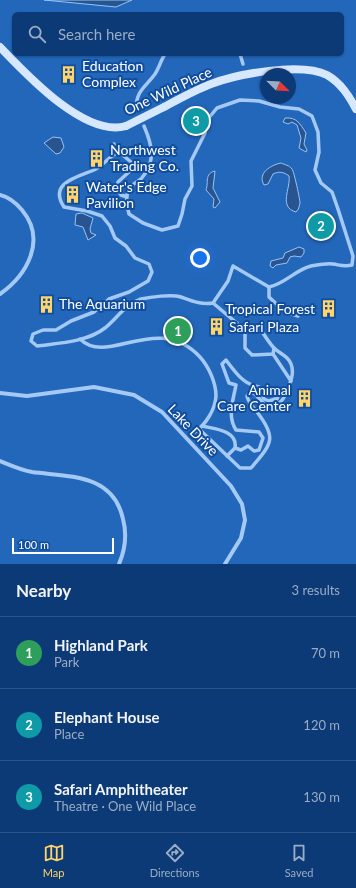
<!DOCTYPE html>
<html lang="en">
<head>
<meta charset="utf-8">
<style>
	body { margin:0; font-family:Lato,sans-serif; background:#15417b; color:#f1f3f6 }
	.compass { position:absolute; left:260px; top:68px; width:36px; height:36px; border-radius:50%; background:#0c3a76; box-shadow:0 1px 3px #0004; rotate:114deg }
	.scale { position:absolute; left:12px; bottom:10px; width:102px; box-sizing:border-box; padding-left:4px; border:2px solid #fff; border-top:0; font-size:11px; line-height:14px; white-space:nowrap; color:#fff; -webkit-text-stroke:3px #104d9d; paint-order:stroke }
	.you { position:absolute; left:200px; top:258px; width:14px; height:14px; margin:-10px; border:3px solid #fff; border-radius:50%; background:#1a73e8; box-shadow:0 0 0 6px #1a73e833 }
	.badge { display:grid; place-items:center; width:26px; height:26px; border-radius:50%; background:#ffd469; color:#fff; font-size:13px; font-weight:700 }
	.pin { position:absolute; translate:-50% -50%; border:2px solid #fff; box-shadow:0 1px 4px #0006 }
	.list { margin:0; padding:0; list-style:none }
	h2 { display:flex; justify-content:space-between; align-items:center; height:52px; margin:0; padding:0 16px; font-size:17px }
	h2 small { font-size:13px; font-weight:400; color:#9aadc5 }
	.list li { display:grid; grid-template-columns:26px 1fr auto; gap:12px; align-items:center; box-sizing:border-box; height:72px; padding:0 16px; border-top:1px solid #2c5488 }
	.list b { display:block; font-size:15px; white-space:nowrap }
	.list p { margin:0; font-size:13px; white-space:nowrap; color:#9aadc5 }
	.list em { font-size:13px; font-style:normal; color:#9aadc5 }
	.icon { flex:none; width:22px; height:22px; fill:none; stroke:currentColor; stroke-width:2; stroke-linecap:round; stroke-linejoin:round }
	.map { position:relative; flex:none; width:356px; height:564px; overflow:hidden }
	.search { position:absolute; background:#0c3a76; box-shadow:0 1px 3px #0004; left:12px; right:12px; top:12px; height:44px; display:flex; align-items:center; gap:10px; box-sizing:border-box; padding:0 14px; border-radius:6px; color:#9aadc5; font-size:15px }
	.sheet { height:268px; background:#0c3a76 }
	nav { display:flex; justify-content:space-around; align-items:center; box-sizing:border-box; height:56px; border-top:1px solid #2c5488; background:#0c3a76; font-size:11px; color:#9aadc5 }
	nav a { display:grid; justify-items:center; gap:2px }
	nav .on { color:#ffd469 }
	.map>svg:first-child { display:block }
	.green { fill:#2367bb; fill-rule:evenodd }
	.water { fill:#285590; stroke:#97c4f8 }
	.lines { fill:none; stroke-linecap:round; stroke-linejoin:round }
	.pedestrian-tunnel { stroke:#3468ac; stroke-width:3.5; stroke-dasharray:3.5 2; stroke-linecap:butt }
	.pedestrian { stroke:#a5c9f5; stroke-width:3.5 }
	.minor { stroke:#a5c9f5; stroke-width:4 }
	.secondary { stroke:#d6e7fe; stroke-width:8 }
	.secondary-bridge { stroke:#d6e7fe; stroke-width:8 }
	.labels { text-anchor:middle; stroke-width:4; stroke-linejoin:round; paint-order:stroke }
	.poi-label { font-size:14px; fill:#fff; stroke:#104d9d; text-anchor:start }
	.street-label { font-size:14px; fill:#fff; stroke:#104d9d }
</style>
</head>
<body>
<div class="map">
<svg width="356" height="564" viewBox="0 0 356 564">
	<rect width="100%" height="100%" fill="#104d9d"/>
	<path class="green" d="M0,0H356V564H0ZM14,14H342V54H14ZM266,74H290V98H266Z"/>
	<g class="water">
		<polygon points="44,0 132,0 116,7"/>
		<path d="M285,118C297,117 300,124 306,133L304,144L307,150L306,152L299,148L301,138L297,125L292,122L288,124L283,122Z"/>
		<polygon points="53,137 61,138 64,147 60,153 56,154 44,143"/>
		<path d="M281,163C285,165 289,165 292,169C294,171 300,200 300,203C299,207 299,209 296,212C278,207 291,188 289,176C284,172 279,171 273,174L268,184L264,185C257,173 271,165 281,163Z"/>
		<path d="M215,171L213,188L220,202L215,208L213,207L214,199L206,190C209,182 204,174 215,171Z"/>
		<polygon points="82,213 93,218 90,229 91,233 96,235 88,240 83,227 75,225 76,214"/>
		<polygon points="299,247 304,249 304,253 301,257 294,256 290,257 287,263 276,265 273,268 270,266 271,261 283,258 285,253"/>
	</g>
	<g class="lines">
		<polyline class="pedestrian-tunnel" points="136,110 144,126"/>
		<g class="pedestrian">
			<polyline points="240,54 243,64"/>
			<path d="M136,110C136,90 145,88 155,74C159,68 161,60 165,54"/>
			<polyline points="112,155 114,144"/>
			<path d="M127,197L121,195L117,189L118,182L131,170V162L119,152C109,156 104,165 94,170C77,177 48,183 64,207L87,211L102,216L110,226L115,238L126,246L135,258L149,264L152,272L148,281L129,292L109,299L94,312L71,321L56,330H43L33,334L31,341L37,346C59,343 87,342 105,328C117,318 126,304 141,299C150,297 172,294 181,297C192,301 201,305 213,303L228,281L233,266L269,287C285,284 295,270 311,266C317,265 326,263 333,264C340,265 344,267 352,265L353,256L338,209L332,192L321,183L315,170L319,152L318,132L312,116L299,109L280,107L259,101L240,100L217,108L207,120L205,133L191,161L192,186L185,199L182,214L178,226L162,230L143,223L129,214C127,205 125,198 129,189C131,185 137,182 141,179C156,161 153,147 144,126"/>
			<polyline points="269,287 269,297 284,311 298,316"/>
			<polyline points="213,303 245,330 245,348 252,355 273,354 274,348"/>
			<path d="M80,339C108,367 157,311 200,357C209,367 216,383 216,396C215,410 206,424 195,432"/>
			<polyline points="273,354 291,381"/>
			<polyline points="276,401 279,394 286,394"/>
			<path d="M202,426C214,429 238,430 235,448L241,450L248,446L254,451L259,450L263,438L259,432L236,430C227,416 233,401 236,385L229,383L222,364L226,360C236,373 243,384 259,387L264,399L269,401L275,399"/>
			<path d="M199,429L240,468H251C271,444 278,439 257,412C253,407 248,402 247,396L250,392L255,394L267,407C277,407 283,401 286,393C291,382 297,368 287,358C283,354 278,352 274,348C269,343 265,336 261,330H245"/>
			<polyline points="227,456 235,448"/>
		</g>
		<g class="minor">
			<path d="M0,195C9,197 16,203 22,210C47,240 27,275 0,294"/>
			<polyline points="0,393 27,396 94,387 134,395 162,412 231,486 242,504 245,520 241,538 225,564"/>
			<path d="M0,461C10,465 21,470 32,472C68,477 113,473 123,519C127,534 125,550 119,564"/>
		</g>
		<g class="secondary">
			<path d="M0,47C26,74 85,138 126,126"/>
			<path d="M164,107C179,99 195,90 211,84C237,74 301,62 327,75C341,83 349,96 356,109"/>
		</g>
		<polyline class="secondary-bridge" points="126,126 164,107"/>
	</g>
	<defs>
		<symbol id="building-bare" viewBox="-9 -9 18 18"><path d="M-4-6H4V6H1V3H-1V6H-4ZM-2.5-4.3h1.7v1.8h-1.7ZM.8-4.3h1.7v1.8H.8ZM-2.5-1h1.7V.8h-1.7ZM.8-1h1.7V.8H.8Z" fill="#ffd469" stroke="#104d9d" stroke-width="2.5" paint-order="stroke"/></symbol>
	</defs>
	<g fill-rule="evenodd">
		<use href="#building-bare" x="56" y="62" width="25" height="25"/>
		<use href="#building-bare" x="84" y="146" width="25" height="25"/>
		<use href="#building-bare" x="60" y="182" width="25" height="25"/>
		<use href="#building-bare" x="34" y="292" width="25" height="25"/>
		<use href="#building-bare" x="316" y="296" width="25" height="25"/>
		<use href="#building-bare" x="204" y="314" width="25" height="25"/>
		<use href="#building-bare" x="292" y="386" width="25" height="25"/>
	</g>
	<g class="labels">
		<g class="poi-label">
			<text x="82" y="71">Education<tspan x="82" dy="16">Complex</tspan></text>
			<text x="110" y="155">Northwest<tspan x="110" dy="16">Trading Co.</tspan></text>
			<text x="86" y="192">Water's Edge<tspan x="86" dy="16">Pavilion</tspan></text>
			<text x="59" y="309">The Aquarium</text>
			<text x="315" y="314" text-anchor="end">Tropical Forest</text>
			<text x="229" y="332">Safari Plaza</text>
			<text x="291" y="395" text-anchor="end">Animal<tspan x="291" dy="16">Care Center</tspan></text>
		</g>
		<g class="street-label">
			<text transform="translate(168 91) rotate(-25)" y="5">One Wild Place</text>
			<text transform="translate(193 430) rotate(46)" y="5">Lake Drive</text>
		</g>
	</g>
</svg>
<svg class="compass" viewBox="-18 -18 36 36"><path d="M0-13l5 13h-10z" fill="#e53935"/><path d="M0 13l5-13h-10z" fill="#9aadc5"/></svg>
<div class="scale">100 m</div>
<div class="you"></div>
<div class="pin badge" style="left:178px;top:331px;background:#2e9e5b">1</div>
<div class="pin badge" style="left:321px;top:226px;background:#0f9aa8">2</div>
<div class="pin badge" style="left:196px;top:121px;background:#0f9aa8">3</div>
<div class="search"><svg class="icon" aria-label="search" viewBox="0 0 24 24"><circle cx="10" cy="10" r="6"/><path d="M15 15l6 6"/></svg>Search here</div>
</div>
<section class="sheet">
<h2>Nearby<small>3 results</small></h2>
<ul class="list">
<li><span class="badge" style="background:#2e9e5b">1</span><div><b>Highland Park</b><p>Park</p></div><em>70 m</em></li>
<li><span class="badge" style="background:#0f9aa8">2</span><div><b>Elephant House</b><p>Place</p></div><em>120 m</em></li>
<li><span class="badge" style="background:#0f9aa8">3</span><div><b>Safari Amphitheater</b><p>Theatre · One Wild Place</p></div><em>130 m</em></li>
</ul>
</section>
<nav>
<a class="on"><svg class="icon" aria-label="map" viewBox="0 0 24 24"><path d="M3 6l6-2 6 2 6-2v14l-6 2-6-2-6 2zM9 4v14M15 6v14"/></svg>Map</a>
<a><svg class="icon" aria-label="directions" viewBox="0 0 24 24"><path d="M12 3l9 9-9 9-9-9zM9 14v-3h6M13 9l2 2-2 2"/></svg>Directions</a>
<a><svg class="icon" aria-label="saved" viewBox="0 0 24 24"><path d="M7 4h10v16l-5-4-5 4z"/></svg>Saved</a>
</nav>
</body>
</html>
